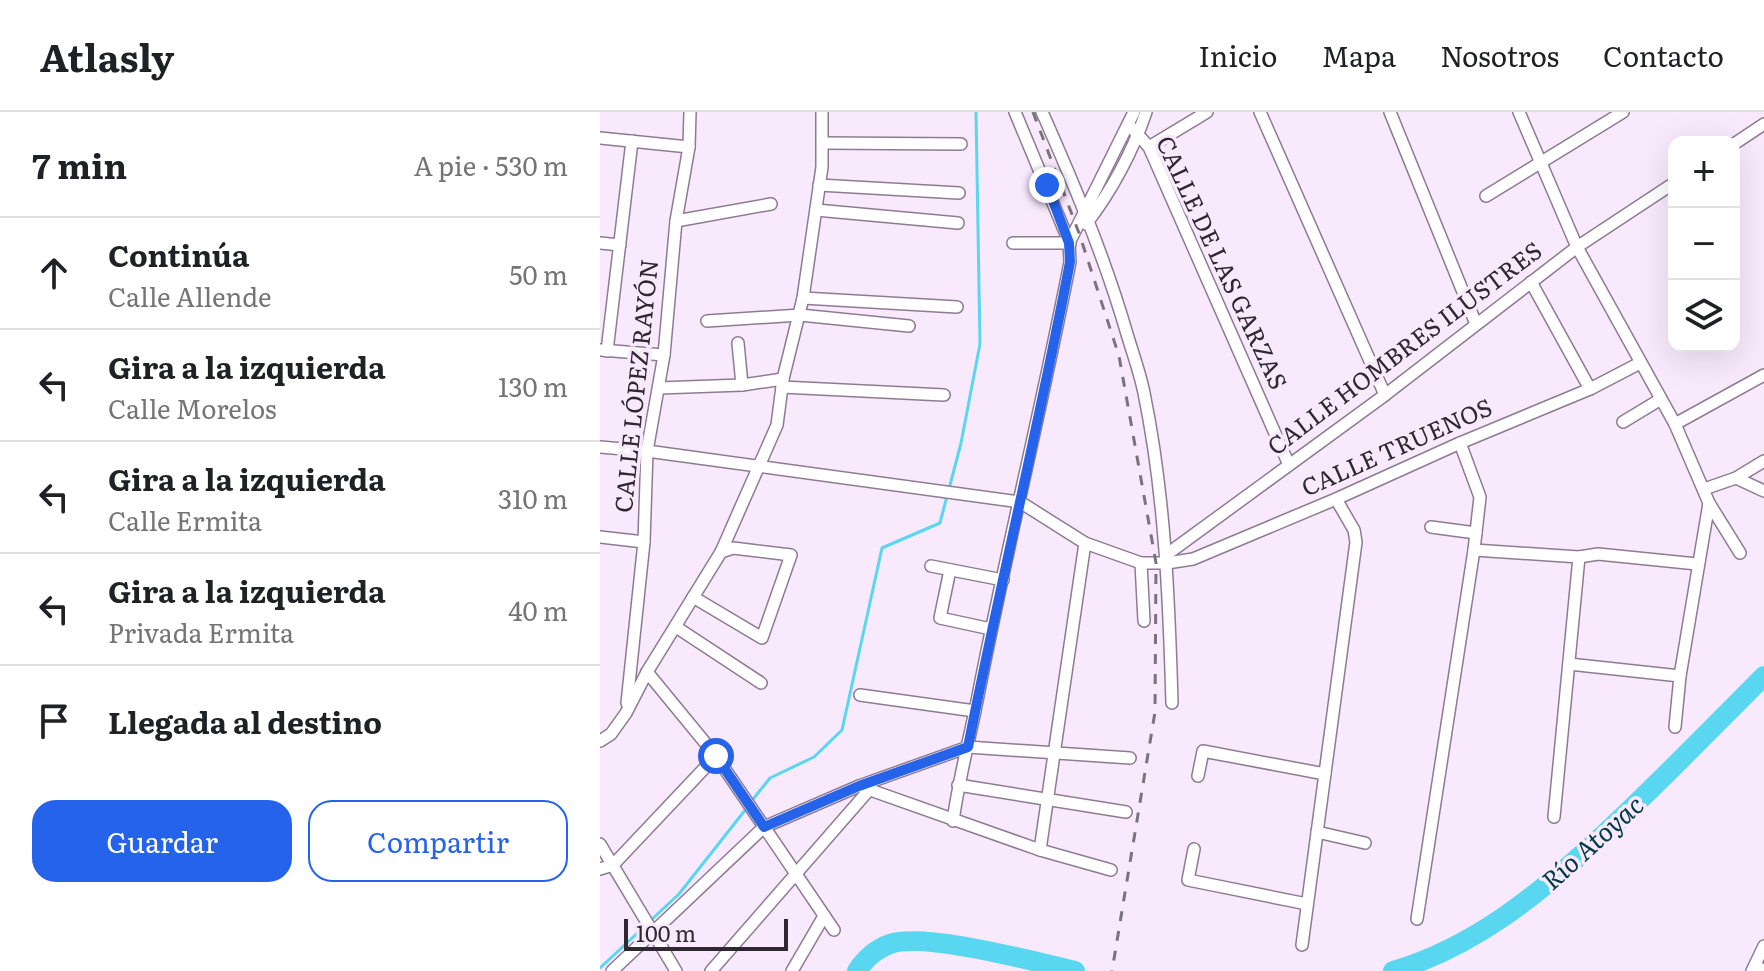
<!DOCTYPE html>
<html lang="es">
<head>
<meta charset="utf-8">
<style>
	body { margin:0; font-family:Literata,serif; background:#f2f2f2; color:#202124 }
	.controls { position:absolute; right:24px; top:24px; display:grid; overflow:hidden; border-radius:16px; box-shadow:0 8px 32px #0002 }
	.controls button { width:72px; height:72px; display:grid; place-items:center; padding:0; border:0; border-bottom:2px solid #e0e0e0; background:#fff; color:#202124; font:40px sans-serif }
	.scale { position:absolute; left:24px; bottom:20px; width:164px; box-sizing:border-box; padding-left:8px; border:4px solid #302831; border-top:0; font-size:22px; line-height:28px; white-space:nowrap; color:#302831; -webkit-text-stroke:6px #f9e9fd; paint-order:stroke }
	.stop { position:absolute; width:24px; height:24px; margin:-18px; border:6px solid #2563eb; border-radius:50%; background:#fff }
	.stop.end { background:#2563eb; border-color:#fff; box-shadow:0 2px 8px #0008 }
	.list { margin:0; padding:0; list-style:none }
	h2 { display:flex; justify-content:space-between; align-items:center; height:104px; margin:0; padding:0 32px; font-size:34px }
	h2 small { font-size:26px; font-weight:400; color:#757577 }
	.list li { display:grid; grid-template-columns:52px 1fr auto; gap:24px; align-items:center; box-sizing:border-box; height:112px; padding:0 32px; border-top:2px solid #e0e0e0 }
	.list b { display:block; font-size:30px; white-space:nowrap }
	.list p { margin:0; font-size:26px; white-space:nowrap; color:#757577 }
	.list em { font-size:26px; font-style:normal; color:#757577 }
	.actions { display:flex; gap:16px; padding:24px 32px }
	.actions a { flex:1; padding:18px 0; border:2px solid #2563eb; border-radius:24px; text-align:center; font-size:28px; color:#2563eb }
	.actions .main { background:#2563eb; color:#fff }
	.icon { flex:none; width:44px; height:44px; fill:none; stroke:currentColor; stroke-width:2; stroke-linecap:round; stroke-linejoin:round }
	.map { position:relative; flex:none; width:1164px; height:859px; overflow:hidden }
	header { display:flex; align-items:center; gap:48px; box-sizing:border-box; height:112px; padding:0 40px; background:#fff; border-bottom:2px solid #e0e0e0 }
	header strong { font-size:38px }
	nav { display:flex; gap:44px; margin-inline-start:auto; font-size:28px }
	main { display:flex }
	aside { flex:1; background:#fff }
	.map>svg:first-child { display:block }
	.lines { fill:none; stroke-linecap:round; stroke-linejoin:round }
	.stream { stroke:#59d7f0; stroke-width:3 }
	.river { stroke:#59d7f0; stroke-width:20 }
	.minor-casing { stroke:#8e7b92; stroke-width:14 }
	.major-casing { stroke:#8e7b92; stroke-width:17 }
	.minor { stroke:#fff; stroke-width:11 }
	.major { stroke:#fff; stroke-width:14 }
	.rail { stroke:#7c717e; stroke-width:3; stroke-dasharray:10 10; stroke-linecap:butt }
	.route { stroke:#2563eb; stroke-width:10 }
	.labels { text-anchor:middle; stroke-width:7; stroke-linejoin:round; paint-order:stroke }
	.street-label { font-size:24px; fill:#302831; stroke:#f9e9fd }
	.water-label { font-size:26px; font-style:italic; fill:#003b45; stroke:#f9e9fd }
</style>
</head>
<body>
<header>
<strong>Atlasly</strong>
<nav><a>Inicio</a><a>Mapa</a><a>Nosotros</a><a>Contacto</a></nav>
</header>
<main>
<aside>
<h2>7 min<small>A pie · 530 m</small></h2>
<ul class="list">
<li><svg class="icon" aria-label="ahead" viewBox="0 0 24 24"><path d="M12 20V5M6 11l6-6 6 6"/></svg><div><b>Continúa</b><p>Calle Allende</p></div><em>50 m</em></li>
<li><svg class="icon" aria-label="left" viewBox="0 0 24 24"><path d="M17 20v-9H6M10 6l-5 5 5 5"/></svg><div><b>Gira a la izquierda</b><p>Calle Morelos</p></div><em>130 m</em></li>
<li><svg class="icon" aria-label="left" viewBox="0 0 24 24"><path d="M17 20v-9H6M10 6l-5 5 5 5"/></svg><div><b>Gira a la izquierda</b><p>Calle Ermita</p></div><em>310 m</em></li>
<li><svg class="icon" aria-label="left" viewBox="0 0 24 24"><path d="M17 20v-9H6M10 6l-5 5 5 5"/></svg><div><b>Gira a la izquierda</b><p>Privada Ermita</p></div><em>40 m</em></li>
<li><svg class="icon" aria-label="arrive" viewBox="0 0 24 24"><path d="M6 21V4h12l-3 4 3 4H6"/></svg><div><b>Llegada al destino</b></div></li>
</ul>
<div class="actions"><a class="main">Guardar</a><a>Compartir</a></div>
</aside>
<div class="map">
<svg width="1164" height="859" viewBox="0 0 1164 859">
	<rect width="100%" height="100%" fill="#f9e9fd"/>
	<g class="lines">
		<g class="stream">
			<polyline points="349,377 361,331 380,232 376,0"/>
			<polyline points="150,691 170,666 214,645 242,618 282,436 340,411 347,384"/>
			<polyline points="50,809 79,782 146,697"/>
			<polyline points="0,856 44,815"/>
		</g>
		<g class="river">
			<path d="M257,859C265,847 276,837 290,832C325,820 436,850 475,859"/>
			<path d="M793,859C875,835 940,781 1002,724C1058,672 1110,618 1164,564"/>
		</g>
		<defs>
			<g id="minor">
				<polyline points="415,0 470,132"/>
				<path d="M442,0C474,72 505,146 527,222C533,242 540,261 544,281C565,383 569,487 572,591"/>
				<polyline points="660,0 785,283"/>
				<polyline points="790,0 876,212"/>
				<polyline points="919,0 977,135 1075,312 1109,391 1140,441"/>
				<polyline points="529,13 549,35 689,353"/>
				<polyline points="0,26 89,35"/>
				<polyline points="223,31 361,32"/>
				<polyline points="1134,32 1164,12"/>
				<polyline points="549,35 607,0"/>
				<polyline points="219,73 359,81"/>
				<polyline points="886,84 1023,0"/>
				<polyline points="216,98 358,111"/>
				<polyline points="76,109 171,92"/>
				<path d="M486,112C511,80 533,39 546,0"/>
				<polyline points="0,131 20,133"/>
				<polyline points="413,131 469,131"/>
				<polyline points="931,170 990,277"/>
				<polyline points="203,186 357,195"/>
				<polyline points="107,209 200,203 309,214"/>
				<polyline points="138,231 142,273"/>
				<polyline points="1,238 64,243"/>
				<polyline points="7,239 32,29"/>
				<polyline points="182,275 344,283"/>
				<polyline points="59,276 142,273 183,267"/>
				<polyline points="1023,310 1061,287"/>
				<polyline points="1075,312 1164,263"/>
				<polyline points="0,335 47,339 420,390 485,431 541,451 567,451 593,447 736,387 860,331 990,277 1040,251"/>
				<polyline points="1136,366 1164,379"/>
				<polyline points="1104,377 1136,366 1164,349"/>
				<polyline points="831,415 876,421"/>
				<polyline points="0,425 44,430"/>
				<polyline points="874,438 979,445 998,442 1097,452"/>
				<polyline points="566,443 785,283 977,135 1074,71"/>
				<polyline points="541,451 544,509"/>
				<polyline points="331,454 403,468"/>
				<polyline points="350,458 340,506 391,517"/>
				<polyline points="93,485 162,526 191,443 133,436 121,440"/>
				<polyline points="76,515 161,571"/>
				<polyline points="969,552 1080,564"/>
				<polyline points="47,560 116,644 234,818"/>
				<polyline points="260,583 375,599"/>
				<polyline points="27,591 44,430 47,339 64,243 76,109 89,35 90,0"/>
				<polyline points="1075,615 1080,564 1109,391"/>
				<polyline points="0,629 11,622 26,601 47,560 121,440 177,313 183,267 203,186 222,55 222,0"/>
				<polyline points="598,664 603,639 725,662"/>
				<polyline points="358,673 526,700"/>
				<polyline points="259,674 440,738 511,758"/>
				<polyline points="954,705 979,445"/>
				<path d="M353,709C359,666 370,625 378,584C406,439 442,295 470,150L469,131L534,0"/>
				<polyline points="717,720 765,731"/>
				<polyline points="0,732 76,859"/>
				<polyline points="594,737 588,768 707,792"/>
				<polyline points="440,738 485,431"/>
				<polyline points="0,757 13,753 116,644"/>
				<polyline points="817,807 874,438 880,385 860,331"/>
				<polyline points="702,833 756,430 754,418 736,387"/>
				<polyline points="12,859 164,715 259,674 368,635 530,646"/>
				<polyline points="111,859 269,678"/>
				<polyline points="192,859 224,804"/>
				<polyline points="1152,859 1164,834"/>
			</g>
			<polyline id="major" points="1160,858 1161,859"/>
		</defs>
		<use href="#minor" class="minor-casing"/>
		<use href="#major" class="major-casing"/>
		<use href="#minor" class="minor"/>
		<use href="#major" class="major"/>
		<polyline class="rail" points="433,0 479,121 519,244 556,451 555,600 512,859"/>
	</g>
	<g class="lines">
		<path class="route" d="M116,644L164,715L259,674L368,635C400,473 439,313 470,150L469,131L447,73"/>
	</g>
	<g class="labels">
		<g class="street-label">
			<text transform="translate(621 151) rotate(65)" y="8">CALLE DE LAS GARZAS</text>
			<text transform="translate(805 237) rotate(-37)" y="8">CALLE HOMBRES ILUSTRES</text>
			<text transform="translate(37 274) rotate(-84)" y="8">CALLE LÓPEZ RAYÓN</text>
			<text transform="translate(797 336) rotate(-24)" y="8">CALLE TRUENOS</text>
		</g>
		<g class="water-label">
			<text transform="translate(993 731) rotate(-42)" y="9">Río Atoyac</text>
		</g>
	</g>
</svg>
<div class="controls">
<button>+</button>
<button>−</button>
<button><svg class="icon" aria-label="layers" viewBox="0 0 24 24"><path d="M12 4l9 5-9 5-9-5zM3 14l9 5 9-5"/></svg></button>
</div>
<div class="scale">100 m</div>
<div class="stop" style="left:116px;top:644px"></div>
<div class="stop end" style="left:447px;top:73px"></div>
</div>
</main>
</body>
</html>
